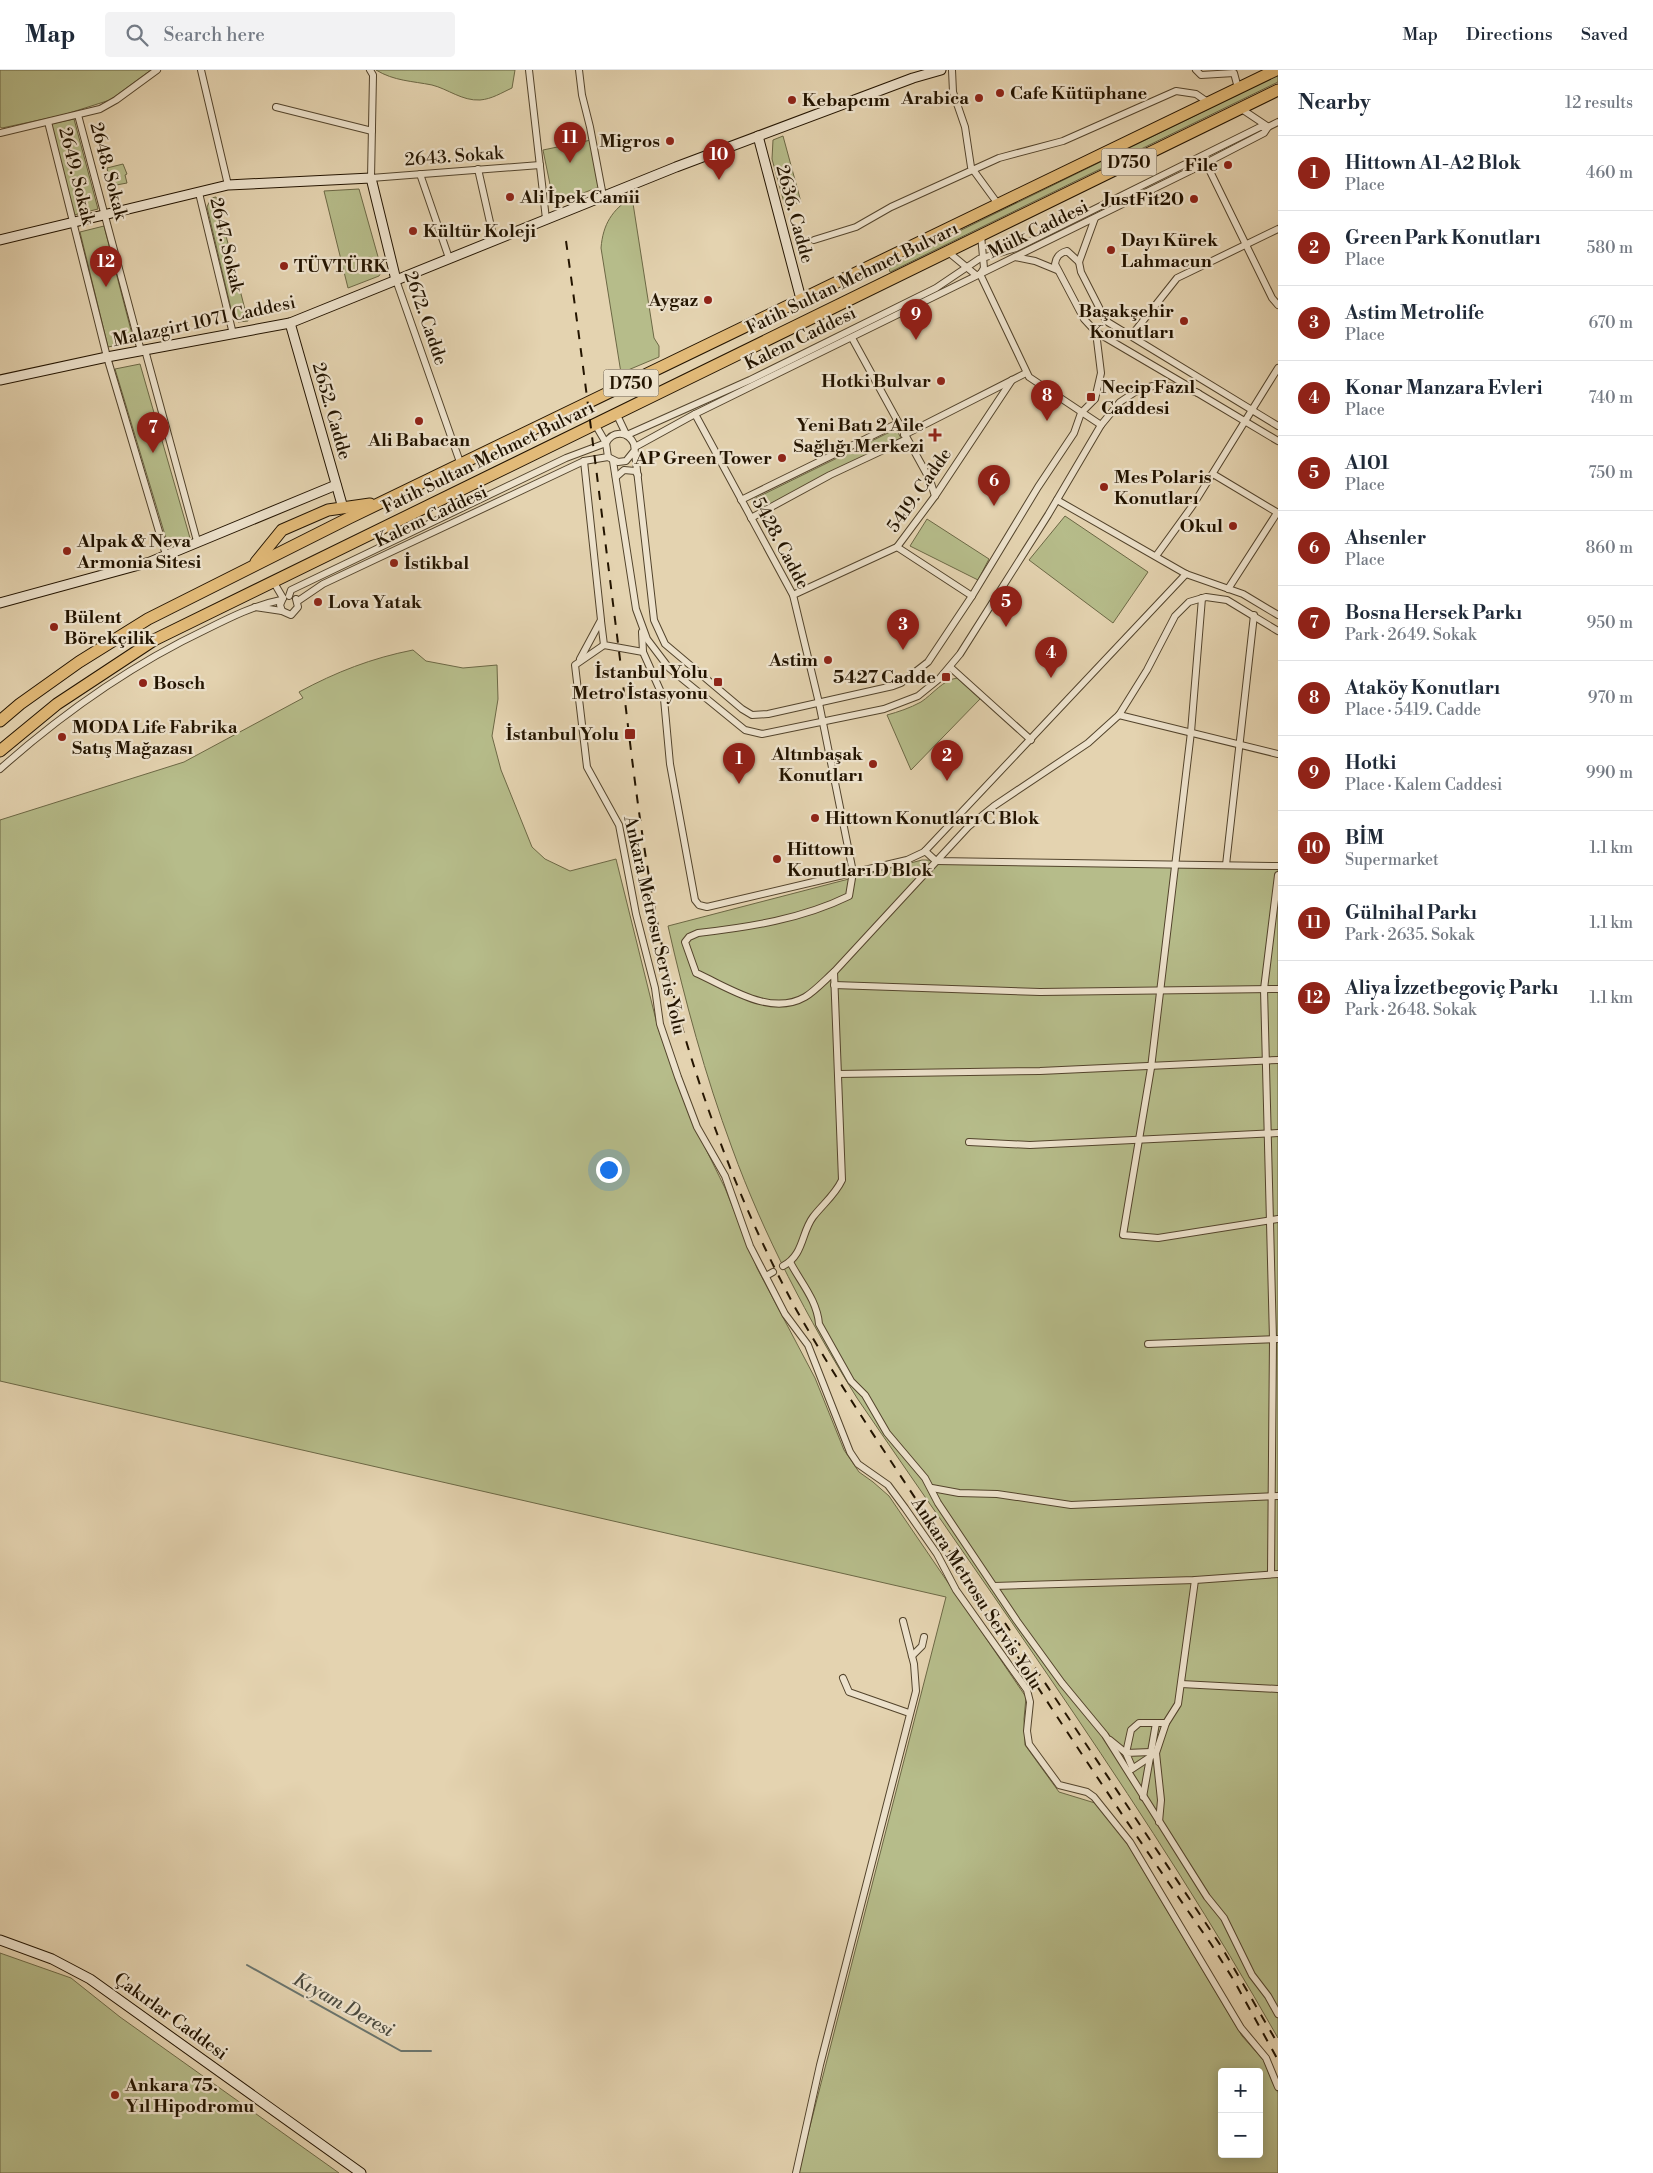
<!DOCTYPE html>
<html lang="en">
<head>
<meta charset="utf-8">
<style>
	body { margin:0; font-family:"Libre Bodoni",serif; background:#f2f2f3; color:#1f2937 }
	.controls { position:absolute; right:15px; bottom:15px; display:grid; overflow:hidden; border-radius:5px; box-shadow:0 2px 12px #0003 }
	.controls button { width:45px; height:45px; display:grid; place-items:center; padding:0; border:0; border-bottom:1px solid #e0e1e3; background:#fff; color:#1f2937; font:25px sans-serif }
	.you { position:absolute; left:608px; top:1099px; width:18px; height:18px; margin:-12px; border:4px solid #fff; border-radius:50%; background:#1a73e8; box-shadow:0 0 0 8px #1a73e833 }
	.badge { display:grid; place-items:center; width:32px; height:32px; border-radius:50%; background:#8f2418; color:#fff; font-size:16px; font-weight:700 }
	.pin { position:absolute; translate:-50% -41px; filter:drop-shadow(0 1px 2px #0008) }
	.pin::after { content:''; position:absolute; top:26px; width:18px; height:15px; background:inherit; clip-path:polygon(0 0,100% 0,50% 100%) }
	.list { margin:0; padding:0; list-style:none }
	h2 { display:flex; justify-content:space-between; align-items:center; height:65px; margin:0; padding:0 20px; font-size:21px }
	h2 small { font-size:16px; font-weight:400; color:#747a83 }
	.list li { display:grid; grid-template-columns:32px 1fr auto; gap:15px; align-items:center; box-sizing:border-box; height:75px; padding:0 20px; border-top:1px solid #e0e1e3 }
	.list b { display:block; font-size:19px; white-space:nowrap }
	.list p { margin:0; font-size:16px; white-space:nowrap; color:#747a83 }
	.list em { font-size:16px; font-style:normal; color:#747a83 }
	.icon { flex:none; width:28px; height:28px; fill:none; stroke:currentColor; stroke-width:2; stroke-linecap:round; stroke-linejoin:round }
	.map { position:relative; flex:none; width:1278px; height:2103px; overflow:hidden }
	header { display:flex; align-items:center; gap:30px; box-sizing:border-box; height:70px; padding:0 25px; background:#fff; border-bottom:1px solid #e0e1e3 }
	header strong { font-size:24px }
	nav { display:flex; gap:28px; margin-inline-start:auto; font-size:18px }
	.search { width:350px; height:45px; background:#f2f2f3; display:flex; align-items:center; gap:12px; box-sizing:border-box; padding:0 18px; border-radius:5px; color:#747a83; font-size:19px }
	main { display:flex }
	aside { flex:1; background:#fff }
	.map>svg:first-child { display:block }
	.green { fill:#b6bc8a; stroke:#6c6845; fill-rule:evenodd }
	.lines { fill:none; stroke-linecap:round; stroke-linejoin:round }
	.stream { stroke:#6b756e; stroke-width:2 }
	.street-casing { stroke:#53442c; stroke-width:8 }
	.secondary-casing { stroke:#231400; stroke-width:11 }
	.highway-casing { stroke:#231400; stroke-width:13 }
	.street { stroke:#ede2cc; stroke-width:6 }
	.secondary { stroke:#ede2cc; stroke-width:9 }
	.highway { stroke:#e2ba78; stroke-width:11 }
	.rail { stroke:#231400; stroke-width:2; stroke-dasharray:9 9; stroke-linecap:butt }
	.poi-dot { fill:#8f2418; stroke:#ede2cc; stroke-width:2 }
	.labels { text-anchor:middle; stroke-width:4.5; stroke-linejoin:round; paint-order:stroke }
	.shield { fill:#ede2cc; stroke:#60523d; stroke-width:1 }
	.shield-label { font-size:16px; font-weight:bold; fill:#231400 }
	.poi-label { font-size:18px; font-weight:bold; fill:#231400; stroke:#ede2cc; text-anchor:start }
	.street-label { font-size:18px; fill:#231400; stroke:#ede2cc }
	.water-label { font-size:19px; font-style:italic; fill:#4d4c40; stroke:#ede2cc }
</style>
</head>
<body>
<header>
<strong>Map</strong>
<div class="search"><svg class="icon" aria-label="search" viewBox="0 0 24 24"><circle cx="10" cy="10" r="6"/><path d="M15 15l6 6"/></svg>Search here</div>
<nav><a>Map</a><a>Directions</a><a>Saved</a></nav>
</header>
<main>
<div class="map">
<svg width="1278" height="2103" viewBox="0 0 1278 2103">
	<rect width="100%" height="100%" fill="#e4d3b0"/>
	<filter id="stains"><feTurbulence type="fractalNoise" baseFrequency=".004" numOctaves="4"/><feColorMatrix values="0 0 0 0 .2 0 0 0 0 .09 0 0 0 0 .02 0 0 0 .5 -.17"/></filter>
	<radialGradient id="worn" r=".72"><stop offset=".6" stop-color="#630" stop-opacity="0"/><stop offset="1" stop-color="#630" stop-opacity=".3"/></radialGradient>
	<g class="green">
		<polygon points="0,0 151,0 110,30 63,45 2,58 0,57"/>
		<path d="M376,0H515L512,18C501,23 492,29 480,30C462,31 448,19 432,15C412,11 394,11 376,0Z"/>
		<polygon points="1278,5 1278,12 1237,32 890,202 888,196"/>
		<polygon points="74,49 98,139 74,145 51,54"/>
		<polygon points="783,66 801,132 785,136 772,89 773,70"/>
		<polygon points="591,70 599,117 554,134 543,80"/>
		<polygon points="123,94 127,104 125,105 127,113 111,116 107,98"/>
		<polygon points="359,119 382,201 379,206 348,218 324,121"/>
		<polygon points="216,127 248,251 238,252 233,247 207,137 211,128"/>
		<path d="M632,127L654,268L659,276V287L621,303L601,178C603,154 612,140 632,127Z"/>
		<polygon points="104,156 134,272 108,277 80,162"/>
		<polygon points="140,294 190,468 188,473 172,478 168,475 115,299"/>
		<polygon points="896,359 901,368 758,440 752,430"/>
		<polygon points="1065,446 1148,502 1113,553 1029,490"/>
		<polygon points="927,449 989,489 978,510 910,476"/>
		<path d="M413,580L426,591L463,598L497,595L498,629L492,666L501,700L532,777L545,789L570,801L616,789L658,958L690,1047L725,1118L757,1198L815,1308L844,1380L859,1402L873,1412L889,1426L1026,1627L1024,1649L1025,1675L1059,1722L1095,1733L1125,1770L1242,1966L1265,1992L1278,2023V2103H798L946,1527L0,1311V750L184,692L303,628L299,622C336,602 372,588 413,580ZM1222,2002H1259V2084H1222Z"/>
		<path d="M957,608L980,629L911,700L887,645C898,642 910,638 921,632C933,624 943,610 957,608Z"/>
		<path d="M922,790L1278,796V1968C1152,1746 1001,1539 857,1328C808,1249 764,1166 732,1078C705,1005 685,931 668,856Z"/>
		<polygon points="0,1883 71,1908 120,1947 339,2103 0,2103"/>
	</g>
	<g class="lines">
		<polyline class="stream" points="247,1895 401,1981 431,1981"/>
		<defs>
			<g id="street">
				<polyline points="201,0 228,115"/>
				<polyline points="370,0 373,5 371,108 540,95"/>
				<polyline points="529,0 546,149"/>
				<polyline points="579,0 582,25 590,57 603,126"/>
				<polyline points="952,0 953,22 965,57 971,97 998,134"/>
				<polyline points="1196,0 1201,5 1234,3 1238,18"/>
				<polyline points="276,37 372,61"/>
				<polyline points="1240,38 1267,56"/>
				<polyline points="78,45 141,281"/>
				<polyline points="48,52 107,287 166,485"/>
				<polyline points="0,63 100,39 116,30 157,0"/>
				<polyline points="1204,89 1272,228 1278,235"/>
				<polyline points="478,99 494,170"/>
				<polyline points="420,104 449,188"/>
				<polyline points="199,123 233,264"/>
				<polyline points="1095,148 1079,192 1081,202 1106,251 1278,356"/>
				<polyline points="981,165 984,198 981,203"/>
				<polyline points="814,170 856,157 891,137 999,88 1063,71 1176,21 1196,24 1209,33"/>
				<polyline points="947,181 976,205 979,205"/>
				<polyline points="1015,187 1035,191 1057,200"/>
				<path d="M1079,192L1067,181C1060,183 1056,186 1055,194L1084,249L1096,262L1188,316"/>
				<polyline points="980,204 1029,307 1101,355"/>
				<polyline points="396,210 461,395"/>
				<polyline points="1131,266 1177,208 1278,159"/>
				<polyline points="852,268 930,410 935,426"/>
				<polyline points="145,280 197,471"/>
				<polyline points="1196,322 1278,371"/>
				<polyline points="616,343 626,364"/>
				<path d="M695,344L793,525L819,633L853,802L849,826C802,849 750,857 698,863L689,867L685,872L696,903C728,917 770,947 805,927C815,921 825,910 834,902L842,1110C835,1125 823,1134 813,1147C801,1163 804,1185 783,1196"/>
				<polyline points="595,354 606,373"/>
				<polyline points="627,365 750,310 936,218 979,189 1016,178 1260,57 1268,57 1278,52"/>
				<polyline points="904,365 1026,303"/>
				<polyline points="635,377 695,344 1206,93 1264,63 1268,57"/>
				<path d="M634,381L626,391L618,392L608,387L606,373C613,360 628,361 634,374L654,550L665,574L742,639L752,645L768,644L893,616L901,613L928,592L972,526L1038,417L1074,363L1081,343L1095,329L1101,303L1096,262"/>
				<polyline points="613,391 636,539 647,569 669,598 745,660 762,664 884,639 918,626 939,609 960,584 1048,445 1101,355 1120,332 1135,322 1152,316 1180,317 1198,323"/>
				<polyline points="1213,404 1278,443"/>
				<polyline points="616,407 624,400 635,401 638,405"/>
				<polyline points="741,430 898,353"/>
				<polyline points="1057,430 1186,504 1243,524 1278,545"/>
				<polyline points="751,448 830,405 907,369"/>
				<polyline points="897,477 972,526"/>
				<polyline points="1156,486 1193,435 1278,298"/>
				<polyline points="273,511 283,528"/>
				<polyline points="1228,519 1277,443"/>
				<polyline points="793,525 897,477 935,426 1012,310"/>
				<polyline points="289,526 291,520 566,388 606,373"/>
				<polyline points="1202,528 1191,662 1151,998 1123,1165 1158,1168 1278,1149"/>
				<polyline points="298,531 323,514 584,391 608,387"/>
				<polyline points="255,537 282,541 291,545 298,537 296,529"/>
				<polyline points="282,541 280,535 283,528"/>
				<polyline points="601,551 604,575 643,582"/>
				<polyline points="642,562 643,582 664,629 670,694 695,830 699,835 707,837 907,790 924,782 1186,504"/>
				<polyline points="604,575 575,595 587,697 619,755 636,844 655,918 660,954 678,1007 697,1057 725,1106 750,1176 785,1244 808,1275 850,1382 858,1394 888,1415 905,1438 937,1484 956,1520 1027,1620 1030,1632 1027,1661 1029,1674 1059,1715 1087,1722 1094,1727 1130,1772 1241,1958 1266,1988 1278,2017"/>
				<polyline points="580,589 601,550 584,391"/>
				<polyline points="950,597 1031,670"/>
				<polyline points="1119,645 1278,684"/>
				<path d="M0,699C63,643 131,595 207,559C231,547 255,535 281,530"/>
				<polyline points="925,781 936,791 1278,796"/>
				<polyline points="1226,795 1254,545"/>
				<polyline points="834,902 968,757 994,736 1088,673 1119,645 1147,600 1175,546 1189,532 1206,527 1227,530 1278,561"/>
				<polyline points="834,915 1040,922 1278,919"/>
				<polyline points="838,1004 1040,1001 1278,990"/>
				<polyline points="969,1072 1030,1075 1278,1063"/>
				<path d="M790,1192C801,1213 817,1230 819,1254L851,1311L865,1325L887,1363L925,1408L938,1433L1017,1551L1062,1613L1105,1665L1207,1827L1224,1848L1252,1905L1268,1926L1278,1944"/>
				<polyline points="766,1206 773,1202"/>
				<polyline points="1148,1274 1278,1269"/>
				<polyline points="932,1418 959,1423 997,1424 1071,1435 1278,1426"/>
				<polyline points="1271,1503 1273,1269 1264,919 1278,805"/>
				<polyline points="994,1516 1195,1510 1278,1504"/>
				<polyline points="912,1586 922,1576 924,1567"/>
				<polyline points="843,1608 849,1622 909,1643"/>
				<polyline points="1181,1614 1278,1619"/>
				<polyline points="1156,1653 1151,1682 1156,1683 1161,1730 1159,1752"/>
				<polyline points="1110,1670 1126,1683 1131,1660 1139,1653 1166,1653 1178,1634 1195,1510"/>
				<polyline points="1132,1697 1126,1683 1151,1682 1143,1727"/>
				<polyline points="1132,1699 1156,1683 1166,1653"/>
				<polyline points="796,2103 820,1995 916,1621 914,1594 903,1551"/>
			</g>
			<g id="secondary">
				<polyline points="758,66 801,229"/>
				<polyline points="0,170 228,115 371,108 396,210"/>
				<polyline points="290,253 343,438"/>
				<polyline points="0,310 107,287 290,253 676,97 913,8 941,0"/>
				<polyline points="0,533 150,492 336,415"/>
				<polyline points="0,1870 52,1889 90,1909 361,2103"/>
			</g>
			<g id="highway">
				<polyline points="256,492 282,460 328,440 370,434"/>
				<polyline points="0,651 20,634 79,592 148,549 349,448 1276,0"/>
				<polyline points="0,681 57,634 154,570 1278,20"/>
			</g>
		</defs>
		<use href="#street" class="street-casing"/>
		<use href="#secondary" class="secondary-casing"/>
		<use href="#highway" class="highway-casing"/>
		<use href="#street" class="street"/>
		<use href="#secondary" class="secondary"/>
		<use href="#highway" class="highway"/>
		<g class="rail">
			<path d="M566,171C586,313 603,455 621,597C636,724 650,851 687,974C715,1066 751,1157 797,1241C843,1322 897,1399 947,1477C1033,1611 1120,1744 1211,1874L1233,1909L1278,1990"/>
			<polyline points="1005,1553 1221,1876 1278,1974"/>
		</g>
	</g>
	<g class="poi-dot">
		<circle cx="1000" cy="23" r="5"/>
		<circle cx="979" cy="28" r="5"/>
		<circle cx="792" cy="30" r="5"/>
		<circle cx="670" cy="71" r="5"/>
		<circle cx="1228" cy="95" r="5"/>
		<circle cx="510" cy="127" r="5"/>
		<circle cx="1194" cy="129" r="5"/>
		<circle cx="413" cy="161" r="5"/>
		<circle cx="1111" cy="180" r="5"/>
		<circle cx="284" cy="196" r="5"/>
		<circle cx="708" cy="230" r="5"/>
		<circle cx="1184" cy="251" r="5"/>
		<circle cx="941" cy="311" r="5"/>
		<rect x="1086" y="322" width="10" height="10" rx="2.5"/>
		<circle cx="419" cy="351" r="5"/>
		<path d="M932.5 357.5h5v5h5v5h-5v5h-5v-5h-5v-5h5z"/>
		<circle cx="782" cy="388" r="5"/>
		<circle cx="1104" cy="417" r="5"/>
		<circle cx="1233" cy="456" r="5"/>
		<circle cx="67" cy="481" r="5"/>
		<circle cx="394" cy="493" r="5"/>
		<circle cx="318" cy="532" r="5"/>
		<circle cx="54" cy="557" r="5"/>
		<circle cx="828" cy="590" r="5"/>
		<rect x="941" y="602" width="10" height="10" rx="2.5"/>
		<rect x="713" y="607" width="10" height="10" rx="2.5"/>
		<circle cx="143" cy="613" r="5"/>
		<rect x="624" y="658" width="12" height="12" rx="2.5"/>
		<circle cx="62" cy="667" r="5"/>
		<circle cx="873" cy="694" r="5"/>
		<circle cx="815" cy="748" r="5"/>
		<circle cx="777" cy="789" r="5"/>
		<circle cx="115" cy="2025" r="5"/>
	</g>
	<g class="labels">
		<g class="shield">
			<rect x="1101.5" y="78.5" width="55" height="27" rx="4"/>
			<rect x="603.5" y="299.5" width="55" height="27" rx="4"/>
		</g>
		<g class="shield-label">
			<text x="1129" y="98">D750</text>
			<text x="631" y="319">D750</text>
		</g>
		<g class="poi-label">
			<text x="1010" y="29">Cafe Kütüphane</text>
			<text x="969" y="34" text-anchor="end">Arabica</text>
			<text x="802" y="36">Kebapcım</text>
			<text x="660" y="77" text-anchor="end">Migros</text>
			<text x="1218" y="101" text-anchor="end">File</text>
			<text x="520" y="133">Ali İpek Camii</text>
			<text x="1184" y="135" text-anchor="end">JustFit20</text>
			<text x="423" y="167">Kültür Koleji</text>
			<text x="1121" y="176">Dayı Kürek<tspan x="1121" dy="21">Lahmacun</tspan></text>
			<text x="294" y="202">TÜVTÜRK</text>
			<text x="698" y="236" text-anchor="end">Aygaz</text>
			<text x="1174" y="247" text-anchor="end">Başakşehir<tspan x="1174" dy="21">Konutları</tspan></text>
			<text x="931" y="317" text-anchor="end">Hotki Bulvar</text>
			<text x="1101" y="323">Necip Fazıl<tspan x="1101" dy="21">Caddesi</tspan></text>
			<text x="924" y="361" text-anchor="end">Yeni Batı 2 Aile<tspan x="924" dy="21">Sağlığı Merkezi</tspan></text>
			<text x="419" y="376" text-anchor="middle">Ali Babacan</text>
			<text x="772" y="394" text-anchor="end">AP Green Tower</text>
			<text x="1114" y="413">Mes Polaris<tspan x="1114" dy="21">Konutları</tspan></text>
			<text x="1223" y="462" text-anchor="end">Okul</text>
			<text x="77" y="477">Alpak &amp; Neva<tspan x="77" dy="21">Armonia Sitesi</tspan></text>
			<text x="404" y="499">İstikbal</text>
			<text x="328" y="538">Lova Yatak</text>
			<text x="64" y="553">Bülent<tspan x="64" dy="21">Börekçilik</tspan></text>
			<text x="818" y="596" text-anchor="end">Astim</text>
			<text x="708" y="608" text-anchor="end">İstanbul Yolu<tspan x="708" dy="21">Metro İstasyonu</tspan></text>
			<text x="936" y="613" text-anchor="end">5427 Cadde</text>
			<text x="153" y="619">Bosch</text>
			<text x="72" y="663">MODA Life Fabrika<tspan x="72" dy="21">Satış Mağazası</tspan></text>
			<text x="619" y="670" text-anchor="end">İstanbul Yolu</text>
			<text x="863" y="690" text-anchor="end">Altınbaşak<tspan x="863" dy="21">Konutları</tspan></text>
			<text x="825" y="754">Hittown Konutları C Blok</text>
			<text x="787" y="785">Hittown<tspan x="787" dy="21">Konutları D Blok</tspan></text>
			<text x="125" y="2021">Ankara 75.<tspan x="125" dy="21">Yıl Hipodromu</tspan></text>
		</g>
		<g class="street-label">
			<text transform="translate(454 86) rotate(-4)" y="6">2643. Sokak</text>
			<text transform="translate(109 101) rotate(75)" y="6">2648. Sokak</text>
			<text transform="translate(77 106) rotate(76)" y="6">2649. Sokak</text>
			<text transform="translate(795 144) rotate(75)" y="6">2636. Cadde</text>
			<text transform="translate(1038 159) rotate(-26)" y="6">Mülk Caddesi</text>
			<text transform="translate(227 175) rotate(77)" y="6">2647. Sokak</text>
			<text transform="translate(852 208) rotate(-26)" y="6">Fatih Sultan Mehmet Bulvarı</text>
			<text transform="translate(426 248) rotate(71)" y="6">2672. Cadde</text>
			<text transform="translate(204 251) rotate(-12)" y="6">Malazgirt 1071 Caddesi</text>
			<text transform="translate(800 268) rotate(-26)" y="6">Kalem Caddesi</text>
			<text transform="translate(332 341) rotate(74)" y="6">2652. Cadde</text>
			<text transform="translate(488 387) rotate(-26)" y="6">Fatih Sultan Mehmet Bulvarı</text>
			<text transform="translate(919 420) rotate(-55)" y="6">5419. Cadde</text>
			<text transform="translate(431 446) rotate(-25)" y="6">Kalem Caddesi</text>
			<text transform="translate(781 473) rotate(62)" y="6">5428. Cadde</text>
			<text transform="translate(655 855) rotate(77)" y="6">Ankara Metrosu Servis Yolu</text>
			<text transform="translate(977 1523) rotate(57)" y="6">Ankara Metrosu Servis Yolu</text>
			<text transform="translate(171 1946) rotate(36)" y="6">Çakırlar Caddesi</text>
		</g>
		<g class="water-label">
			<text transform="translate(344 1934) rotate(29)" y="7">Kıyam Deresi</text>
		</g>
	</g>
	<rect width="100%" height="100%" filter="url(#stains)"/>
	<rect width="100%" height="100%" fill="url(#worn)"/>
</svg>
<div class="controls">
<button>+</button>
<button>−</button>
</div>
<div class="you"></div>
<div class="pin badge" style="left:739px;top:714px">1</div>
<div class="pin badge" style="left:947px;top:711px">2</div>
<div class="pin badge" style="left:903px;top:580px">3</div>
<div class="pin badge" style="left:1051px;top:608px">4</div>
<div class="pin badge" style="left:1006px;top:557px">5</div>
<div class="pin badge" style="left:994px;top:436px">6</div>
<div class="pin badge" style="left:153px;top:383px">7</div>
<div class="pin badge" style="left:1047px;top:351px">8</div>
<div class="pin badge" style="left:916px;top:270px">9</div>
<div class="pin badge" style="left:719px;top:110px">10</div>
<div class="pin badge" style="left:570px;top:93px">11</div>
<div class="pin badge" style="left:106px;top:217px">12</div>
</div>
<aside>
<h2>Nearby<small>12 results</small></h2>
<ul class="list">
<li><span class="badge">1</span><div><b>Hittown A1-A2 Blok</b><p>Place</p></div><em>460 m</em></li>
<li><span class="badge">2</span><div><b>Green Park Konutları</b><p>Place</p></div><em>580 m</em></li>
<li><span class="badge">3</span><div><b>Astim Metrolife</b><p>Place</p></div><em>670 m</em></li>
<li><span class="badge">4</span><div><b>Konar Manzara Evleri</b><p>Place</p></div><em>740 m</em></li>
<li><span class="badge">5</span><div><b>A101</b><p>Place</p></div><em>750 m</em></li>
<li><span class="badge">6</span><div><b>Ahsenler</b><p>Place</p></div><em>860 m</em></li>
<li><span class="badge">7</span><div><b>Bosna Hersek Parkı</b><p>Park · 2649. Sokak</p></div><em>950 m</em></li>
<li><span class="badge">8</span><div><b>Ataköy Konutları</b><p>Place · 5419. Cadde</p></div><em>970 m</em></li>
<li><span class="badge">9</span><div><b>Hotki</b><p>Place · Kalem Caddesi</p></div><em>990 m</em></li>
<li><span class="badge">10</span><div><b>BİM</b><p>Supermarket</p></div><em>1.1 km</em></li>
<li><span class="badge">11</span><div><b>Gülnihal Parkı</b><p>Park · 2635. Sokak</p></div><em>1.1 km</em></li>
<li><span class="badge">12</span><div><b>Aliya İzzetbegoviç Parkı</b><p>Park · 2648. Sokak</p></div><em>1.1 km</em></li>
</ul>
</aside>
</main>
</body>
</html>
